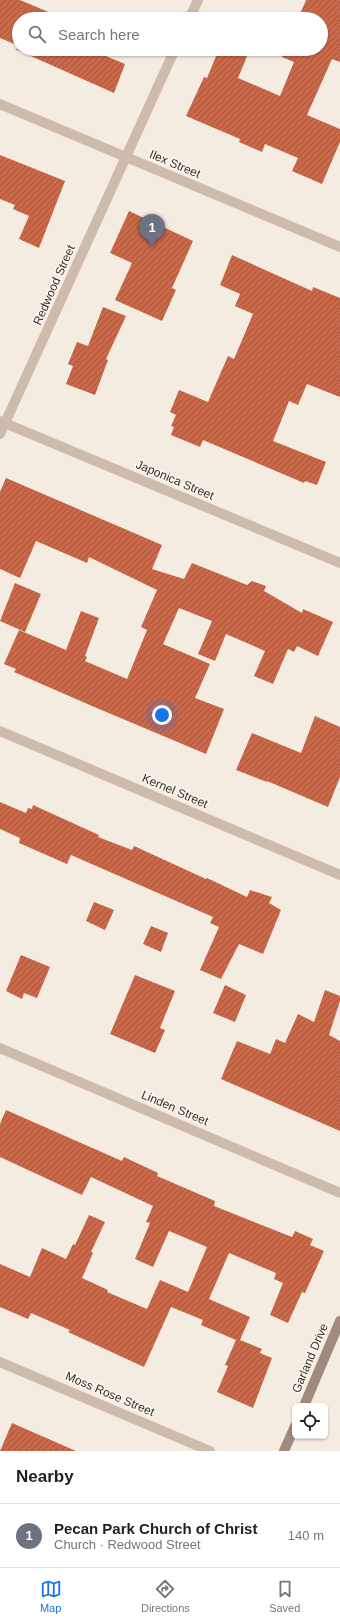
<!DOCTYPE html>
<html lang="en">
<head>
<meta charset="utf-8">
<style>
	body { margin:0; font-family:Arial,sans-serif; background:#f6f6f6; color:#222 }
	.controls { position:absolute; right:12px; bottom:12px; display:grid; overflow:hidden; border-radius:6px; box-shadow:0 1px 3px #0004 }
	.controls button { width:36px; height:36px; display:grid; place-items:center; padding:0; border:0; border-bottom:1px solid #e0e0e0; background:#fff; color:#222; font:20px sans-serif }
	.you { position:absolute; left:162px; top:715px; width:14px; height:14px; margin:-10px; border:3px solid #fff; border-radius:50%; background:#1a73e8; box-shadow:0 0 0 6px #1a73e833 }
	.badge { display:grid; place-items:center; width:26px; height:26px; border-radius:50%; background:#1a73e8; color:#fff; font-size:13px; font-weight:700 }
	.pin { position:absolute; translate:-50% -33px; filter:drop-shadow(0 1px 2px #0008) }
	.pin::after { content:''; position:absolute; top:21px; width:14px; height:12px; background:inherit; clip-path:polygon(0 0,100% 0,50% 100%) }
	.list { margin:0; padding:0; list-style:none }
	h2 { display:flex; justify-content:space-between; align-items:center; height:52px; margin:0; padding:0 16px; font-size:17px }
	h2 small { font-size:13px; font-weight:400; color:#767676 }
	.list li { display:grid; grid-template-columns:26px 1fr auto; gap:12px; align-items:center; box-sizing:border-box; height:64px; padding:0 16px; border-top:1px solid #e0e0e0 }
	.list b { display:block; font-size:15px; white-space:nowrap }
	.list p { margin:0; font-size:13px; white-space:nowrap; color:#767676 }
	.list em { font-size:13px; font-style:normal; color:#767676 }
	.icon { flex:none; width:22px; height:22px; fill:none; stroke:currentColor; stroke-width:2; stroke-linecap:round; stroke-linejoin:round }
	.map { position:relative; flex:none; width:340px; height:1451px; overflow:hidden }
	.search { position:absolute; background:#fff; box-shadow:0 1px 3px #0004; left:12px; right:12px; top:12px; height:44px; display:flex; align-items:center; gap:10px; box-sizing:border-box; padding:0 14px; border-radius:22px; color:#767676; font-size:15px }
	.sheet { height:116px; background:#fff }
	nav { display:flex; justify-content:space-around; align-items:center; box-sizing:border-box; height:56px; border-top:1px solid #e0e0e0; background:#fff; font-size:11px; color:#767676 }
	nav a { display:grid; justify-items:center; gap:2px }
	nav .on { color:#1a73e8 }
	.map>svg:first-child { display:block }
	.building { fill:url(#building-hatch) }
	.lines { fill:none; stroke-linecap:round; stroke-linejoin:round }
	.street { stroke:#cdbbac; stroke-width:10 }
	.secondary { stroke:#a18a7d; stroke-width:10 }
	.labels { text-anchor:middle; stroke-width:3.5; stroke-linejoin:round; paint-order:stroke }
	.street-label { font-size:12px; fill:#3b302b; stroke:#fbf5ee }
</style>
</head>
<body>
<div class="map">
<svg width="340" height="1451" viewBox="0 0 340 1451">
	<defs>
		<pattern id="building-hatch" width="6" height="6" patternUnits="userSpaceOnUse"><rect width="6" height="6" fill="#c8694b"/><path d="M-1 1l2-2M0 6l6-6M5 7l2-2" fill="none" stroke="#a4573f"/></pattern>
	</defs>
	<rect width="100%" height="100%" fill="#f4ebe1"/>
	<g class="building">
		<polygon points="0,0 20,0 65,19 17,19 19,20 19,46 0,38"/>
		<polygon points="306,0 340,0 340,62 332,59 307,115 340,129 340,142 322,184 292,171 298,158 265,144 262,152 239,142 240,139 186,116 204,77 207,78 219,49 250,49 238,78 280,96 294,62 282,57 286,49 321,49 321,19 298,19"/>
		<polygon points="15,49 89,49 125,64 114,93"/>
		<polygon points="0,155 65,181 39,248 19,239 29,216 13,209 15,205 0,199"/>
		<polygon points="129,211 193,241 172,288 176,290 162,321 115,300 132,263 110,253"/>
		<polygon points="232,255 312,291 313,287 340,298 340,397 307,384 298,405 289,401 273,441 326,462 317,485 305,481 304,483 203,440 200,447 171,435 174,427 171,426 176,415 170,412 179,390 208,402 228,356 234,359 253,314 235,306 240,294 220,285"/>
		<polygon points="103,307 126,316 106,359 108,360 95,395 66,384 73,366 68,364 77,342 88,346"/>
		<polygon points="6,478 162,545 152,569 184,579 192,563 247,585 252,581 266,586 264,591 302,613 303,609 333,622 318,656 297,646 294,652 288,649 273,684 254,676 265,651 226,634 215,661 198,654 212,621 179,608 163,644 210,664 195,698 224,709 206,754 92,706 14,672 16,669 4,664 19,630 66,650 81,611 99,618 85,656 87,657 85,661 127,679 147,630 141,627 157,590 89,557 87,563 36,541 20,578 0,569 0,492"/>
		<polygon points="15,583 41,594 25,632 0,621"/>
		<polygon points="315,716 340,727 340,777 328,807 267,781 267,782 236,770 252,733 301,753"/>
		<polygon points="0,802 26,813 28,808 32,809 33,805 99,835 98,837 132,850 134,846 206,879 207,878 247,897 250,890 272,897 269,903 281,910 263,954 239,944 221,979 200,970 219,927 210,923 213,917 71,855 67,864 19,843 20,838 0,829"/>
		<polygon points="94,902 114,910 105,930 86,921"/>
		<polygon points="151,926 168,933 161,952 143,944"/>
		<polygon points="21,955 50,967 37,998 24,993 22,999 6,991"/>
		<polygon points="135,975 175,991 160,1028 165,1030 155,1053 110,1034"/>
		<polygon points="225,985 246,995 235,1022 213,1013"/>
		<polygon points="325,990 340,996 340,1001 329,1035 340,1041 340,1131 221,1079 237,1041 270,1054 276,1039 285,1043 298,1014 314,1022"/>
		<polygon points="6,1110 122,1161 124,1157 158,1173 157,1176 215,1201 214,1206 292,1237 295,1231 313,1239 310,1245 324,1251 305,1293 302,1292 288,1323 270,1315 283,1283 274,1279 276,1273 229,1253 209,1299 250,1317 240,1340 262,1349 260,1353 272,1358 253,1408 217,1392 228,1366 225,1365 236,1340 201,1325 203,1320 171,1307 144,1367 68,1332 70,1330 31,1313 28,1319 0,1307 0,1264 30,1277 42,1248 66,1259 73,1244 75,1245 89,1215 105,1222 91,1252 93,1253 82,1278 108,1290 107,1292 147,1309 160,1280 188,1292 207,1247 169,1231 153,1267 135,1259 150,1223 146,1222 153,1206 91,1177 82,1195 0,1157 0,1124"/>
		<polygon points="12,1423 76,1451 0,1451"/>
	</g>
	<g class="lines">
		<g class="street">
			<polyline points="189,19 198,0"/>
			<polyline points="0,104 340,247"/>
			<polyline points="0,421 340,563"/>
			<polyline points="0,434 175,49"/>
			<polyline points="0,731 340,875"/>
			<polyline points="0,1048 340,1193"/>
			<polyline points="0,1362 210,1451"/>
		</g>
		<g class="secondary">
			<polyline points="304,1406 340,1321"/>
			<polyline points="284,1451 295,1426"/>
		</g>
	</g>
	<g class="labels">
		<g class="street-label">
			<text transform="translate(175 164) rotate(23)" y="4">Ilex Street</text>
			<text transform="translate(54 285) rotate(-66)" y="4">Redwood Street</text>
			<text transform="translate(175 480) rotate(23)" y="4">Japonica Street</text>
			<text transform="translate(175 791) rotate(23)" y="4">Kernel Street</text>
			<text transform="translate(175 1108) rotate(23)" y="4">Linden Street</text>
			<text transform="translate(310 1358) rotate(-67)" y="4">Garland Drive</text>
			<text transform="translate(110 1394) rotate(23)" y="4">Moss Rose Street</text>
		</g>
	</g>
</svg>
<div class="controls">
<button><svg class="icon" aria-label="locate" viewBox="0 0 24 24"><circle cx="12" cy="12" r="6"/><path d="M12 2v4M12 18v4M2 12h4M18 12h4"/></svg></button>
</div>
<div class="you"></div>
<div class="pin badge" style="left:152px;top:247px;background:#6b7280">1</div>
<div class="search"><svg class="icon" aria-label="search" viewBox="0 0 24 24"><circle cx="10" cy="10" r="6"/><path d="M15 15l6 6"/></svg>Search here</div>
</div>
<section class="sheet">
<h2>Nearby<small></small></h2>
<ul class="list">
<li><span class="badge" style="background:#6b7280">1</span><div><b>Pecan Park Church of Christ</b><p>Church · Redwood Street</p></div><em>140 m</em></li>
</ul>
</section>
<nav>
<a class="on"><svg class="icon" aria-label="map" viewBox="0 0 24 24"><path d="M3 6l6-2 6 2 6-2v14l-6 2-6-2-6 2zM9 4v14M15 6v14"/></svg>Map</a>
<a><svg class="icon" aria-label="directions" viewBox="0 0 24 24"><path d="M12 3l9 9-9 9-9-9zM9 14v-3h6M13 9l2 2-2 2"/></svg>Directions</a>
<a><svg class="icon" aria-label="saved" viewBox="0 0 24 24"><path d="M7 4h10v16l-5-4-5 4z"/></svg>Saved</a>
</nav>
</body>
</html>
